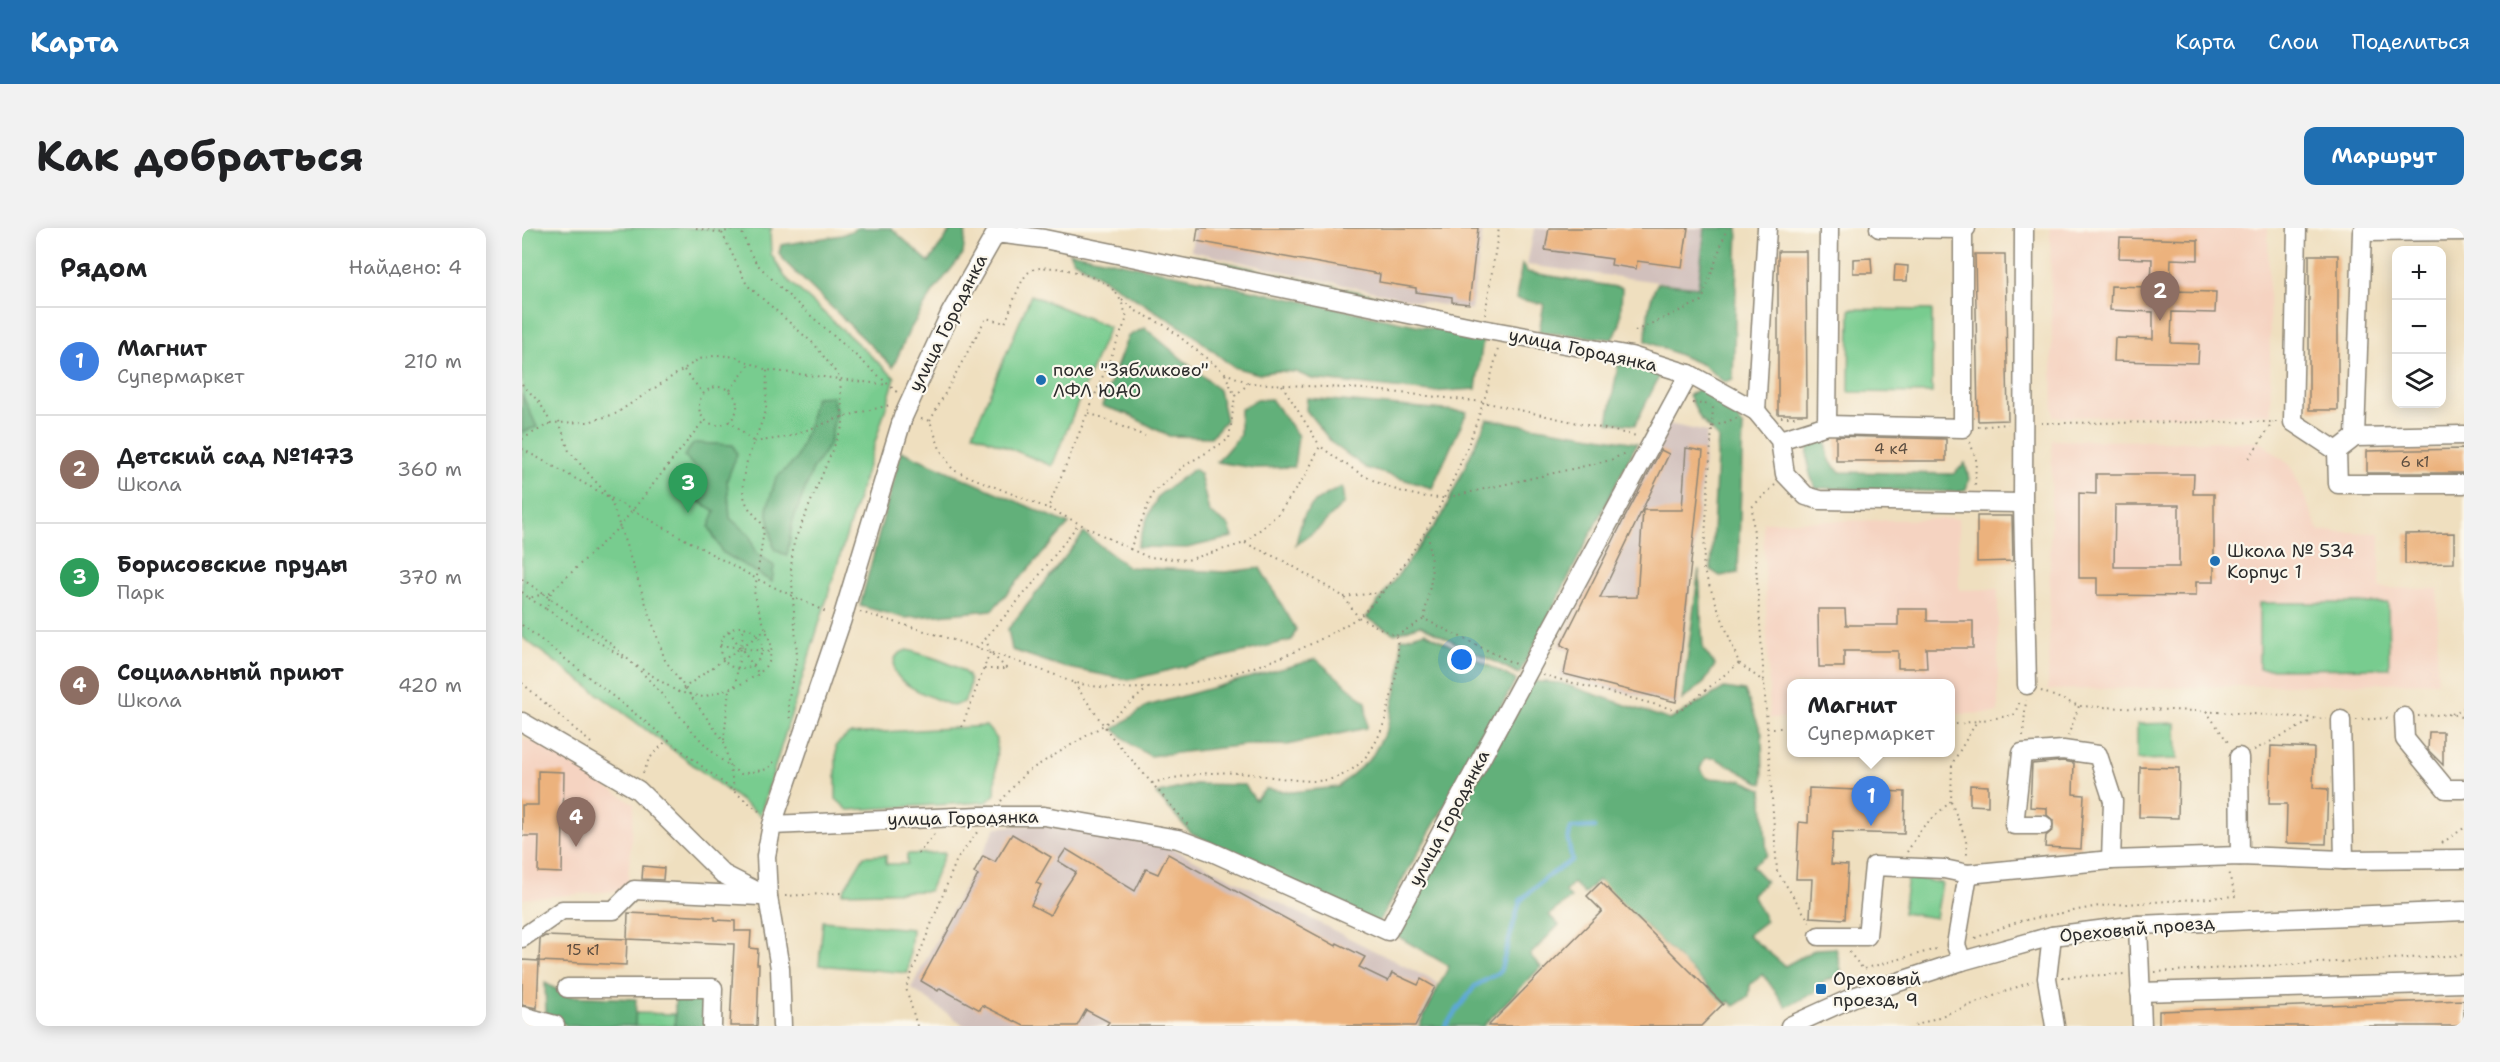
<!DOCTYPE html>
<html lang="ru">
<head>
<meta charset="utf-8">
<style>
	body { margin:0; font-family:"Shantell Sans",sans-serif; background:#f2f2f2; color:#202124 }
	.controls { position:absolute; right:18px; top:18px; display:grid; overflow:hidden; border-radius:12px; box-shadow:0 3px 15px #0003 }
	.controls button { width:54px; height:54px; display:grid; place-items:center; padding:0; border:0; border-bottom:2px solid #e0e0e0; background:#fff; color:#202124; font:30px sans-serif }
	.you { position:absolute; left:940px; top:432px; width:21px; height:21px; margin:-15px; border:4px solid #fff; border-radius:50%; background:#1a73e8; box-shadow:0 0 0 9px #1a73e833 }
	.badge { display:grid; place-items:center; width:39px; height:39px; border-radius:50%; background:#1f6fb2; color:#fff; font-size:20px; font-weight:700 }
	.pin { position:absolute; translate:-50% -50px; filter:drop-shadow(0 2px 3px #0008) }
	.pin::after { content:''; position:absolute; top:32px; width:21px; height:18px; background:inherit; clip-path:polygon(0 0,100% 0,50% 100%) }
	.popup { position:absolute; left:1265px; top:451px; width:168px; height:78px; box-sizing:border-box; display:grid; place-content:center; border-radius:12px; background:#fff; filter:drop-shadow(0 2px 4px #0005); font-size:20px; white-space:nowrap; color:#757577 }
	.popup b { font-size:22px; color:#202124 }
	.popup::after { content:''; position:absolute; left:50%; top:100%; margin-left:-12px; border:12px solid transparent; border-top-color:#fff }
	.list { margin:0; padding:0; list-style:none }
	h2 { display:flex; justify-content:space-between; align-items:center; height:78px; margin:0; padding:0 24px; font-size:26px }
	h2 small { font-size:20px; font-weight:400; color:#757577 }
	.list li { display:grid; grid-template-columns:39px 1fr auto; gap:18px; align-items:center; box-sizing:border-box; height:108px; padding:0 24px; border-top:2px solid #e0e0e0 }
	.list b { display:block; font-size:22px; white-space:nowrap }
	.list p { margin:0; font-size:20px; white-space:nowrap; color:#757577 }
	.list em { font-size:20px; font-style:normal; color:#757577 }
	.icon { flex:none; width:33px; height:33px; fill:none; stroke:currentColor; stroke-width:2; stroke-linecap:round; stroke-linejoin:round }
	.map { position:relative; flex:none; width:1942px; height:798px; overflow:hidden; border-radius:12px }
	header { display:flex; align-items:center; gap:36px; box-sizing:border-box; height:84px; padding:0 30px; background:#1f6fb2; color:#fff }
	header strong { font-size:28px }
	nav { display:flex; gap:33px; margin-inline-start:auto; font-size:21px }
	.intro { display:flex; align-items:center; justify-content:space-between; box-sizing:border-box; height:144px; padding:0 36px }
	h1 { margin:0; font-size:42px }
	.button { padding:15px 27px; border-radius:12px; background:#1f6fb2; color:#fff; font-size:21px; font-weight:700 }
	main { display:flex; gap:36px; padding:0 36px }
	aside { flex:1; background:#fff; border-radius:12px; box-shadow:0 3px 15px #0003 }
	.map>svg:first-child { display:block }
	.built { fill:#f5d3c1 }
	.industrial { fill:#d1c0bc }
	.green { fill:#78cc8f; stroke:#527c5d; stroke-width:1.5 }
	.forest { fill:#62b07a; stroke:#466e52; stroke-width:1.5 }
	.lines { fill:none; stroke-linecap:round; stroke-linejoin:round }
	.stream { stroke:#5da8d5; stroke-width:4.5 }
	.building { fill:#ecb27d; fill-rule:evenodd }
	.minor-casing { stroke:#8d8575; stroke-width:21 }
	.path { stroke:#8d8575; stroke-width:2; stroke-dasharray:1.5 4.5; stroke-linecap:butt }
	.minor { stroke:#fff; stroke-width:18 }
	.poi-dot { fill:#1f6fb2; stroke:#fbf7ec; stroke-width:2 }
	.labels { text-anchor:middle; stroke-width:4.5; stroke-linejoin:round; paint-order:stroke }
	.number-label { font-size:15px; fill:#5b4d40 }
	.street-label { font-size:18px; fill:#2b2b2b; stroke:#fbf7ec }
	.poi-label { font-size:18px; fill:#2b2b2b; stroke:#fbf7ec; text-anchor:start }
</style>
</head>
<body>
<header>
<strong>Карта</strong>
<nav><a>Карта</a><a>Слои</a><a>Поделиться</a></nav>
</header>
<div class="intro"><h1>Как добраться</h1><a class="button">Маршрут</a></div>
<main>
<aside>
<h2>Рядом<small>Найдено: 4</small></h2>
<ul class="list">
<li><span class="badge" style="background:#3f7fe0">1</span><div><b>Магнит</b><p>Супермаркет</p></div><em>210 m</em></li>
<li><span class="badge" style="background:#8d6e63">2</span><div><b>Детский сад №1473</b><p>Школа</p></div><em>360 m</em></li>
<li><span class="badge" style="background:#2e9e5b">3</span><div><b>Борисовские пруды</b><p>Парк</p></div><em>370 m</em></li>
<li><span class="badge" style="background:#8d6e63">4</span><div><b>Социальный приют</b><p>Школа</p></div><em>420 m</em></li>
</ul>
</aside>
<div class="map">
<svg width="1942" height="798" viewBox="0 0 1942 798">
	<rect width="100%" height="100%" fill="#fbf7ec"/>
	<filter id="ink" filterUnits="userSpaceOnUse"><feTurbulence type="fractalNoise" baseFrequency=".0167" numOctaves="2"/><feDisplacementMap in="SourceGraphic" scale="12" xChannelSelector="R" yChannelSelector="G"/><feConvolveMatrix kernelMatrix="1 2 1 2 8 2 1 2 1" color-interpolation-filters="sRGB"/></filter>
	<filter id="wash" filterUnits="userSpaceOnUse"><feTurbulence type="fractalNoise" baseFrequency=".008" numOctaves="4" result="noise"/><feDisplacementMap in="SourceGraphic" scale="24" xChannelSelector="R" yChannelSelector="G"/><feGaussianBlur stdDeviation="1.35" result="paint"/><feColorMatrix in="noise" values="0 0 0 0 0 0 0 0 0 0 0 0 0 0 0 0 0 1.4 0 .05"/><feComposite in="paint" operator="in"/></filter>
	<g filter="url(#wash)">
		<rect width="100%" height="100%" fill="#efdfbf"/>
		<g class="built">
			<polygon points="1528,0 1746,0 1749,186 1531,189"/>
			<polygon points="1530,212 1739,214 1769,238 1797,303 1858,305 1858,360 1916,361 1915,454 1526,462"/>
			<polygon points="1436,291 1437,362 1476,361 1476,485 1429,486 1428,456 1270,456 1269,490 1248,490 1241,294"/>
			<polygon points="0,511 13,513 112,576 105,662 0,671"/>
		</g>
		<g class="industrial">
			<polygon points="672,0 961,0 949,82 886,71 669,23"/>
			<polygon points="1012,0 1183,0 1176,59 1005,37"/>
			<polygon points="1146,196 1185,204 1155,477 1038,448 1048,424 1036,418"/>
			<polygon points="522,597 593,608 649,620 916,755 895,798 443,798 389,760 474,599"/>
		</g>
		<g class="green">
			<polygon points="0,0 250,0 248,4 249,26 263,49 373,150 238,587 0,409"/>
			<polygon points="509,67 587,99 530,238 451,205"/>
			<polygon points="1328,81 1410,82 1410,165 1327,164"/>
			<polygon points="1737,375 1866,375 1867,440 1737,441"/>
			<path d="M385,422C399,426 442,437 447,450C450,457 445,467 442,474L431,478C415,471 371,457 372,438C372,428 376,425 385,422Z"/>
			<polygon points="1654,495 1655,531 1615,532 1615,496"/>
			<polygon points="464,498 475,511 473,566 465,574 326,582 314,571 314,517 327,506"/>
			<polygon points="423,625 407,663 320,665 342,628 364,627 364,636 385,636 385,626"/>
			<polygon points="1386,649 1420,655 1414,690 1381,685"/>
			<polygon points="301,693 390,701 386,745 297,737"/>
			<polygon points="113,785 153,786 153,798 113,798"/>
		</g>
		<g class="forest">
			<polygon points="336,0 369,0 407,34 430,0 444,1 441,26 411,64 387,103 371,139 265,36 257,25 259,17 320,7"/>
			<path d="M1183,0H1216L1211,151L1202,154L1181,137L1124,113C1124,98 1127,67 1136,55L1176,59Z"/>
			<polygon points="547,24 961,111 954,161 909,164 790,151 774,144 753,143 737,146 711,139 669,105 551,32"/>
			<polygon points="661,27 669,27 879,73 878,78 658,33"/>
			<polygon points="1000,36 1005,44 1100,60 1098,96 1090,111 1017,104 1022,76 994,71"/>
			<polygon points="623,100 697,162 704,192 689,209 647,208 605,186 580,178 606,108"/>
			<polygon points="1096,137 1120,139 1139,145 1113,197 1086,194"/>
			<polygon points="1178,160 1203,171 1221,198 1216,345 1198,348 1189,342 1196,210 1178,190 1167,167"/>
			<polygon points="0,166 15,199 0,204"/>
			<polygon points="310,168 314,183 307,217 291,241 271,292 265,328 252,321 245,281 254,250 274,232 286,199 293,169"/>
			<polygon points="785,170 945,184 910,260 844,240 810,215 784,182"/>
			<polygon points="749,171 776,208 772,239 732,240 695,234 718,207 718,182 733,172"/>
			<polygon points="965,191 1115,215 997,446 898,397 873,406 844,390 920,288"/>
			<path d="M1296,205L1304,208C1305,223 1305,236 1319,244L1432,246L1443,235L1447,251L1444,262L1437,264L1294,260C1285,245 1283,224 1289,208Z"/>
			<polygon points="172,215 211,217 215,226 205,252 208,290 228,308 233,324 252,338 250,354 200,324 187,299 193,283 176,273 178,260 183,250 162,228"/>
			<polygon points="379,223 547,296 470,382 383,390 338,378"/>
			<polygon points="672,241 678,246 687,284 707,298 711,309 665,320 615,319 626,288 637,267"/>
			<path d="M820,259L822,275L797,300L774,317C780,280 787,275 820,259Z"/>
			<polygon points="562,305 606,339 703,344 738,340 774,401 770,412 607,452 541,439 490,422 486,401"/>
			<polygon points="1177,341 1181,421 1193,437 1182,455 1160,472"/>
			<polygon points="903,404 994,452 856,695 669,605 634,566 673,556 723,557 733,572 744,561 770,564 816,559 849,530 865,501 879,441 879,411"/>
			<polygon points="794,431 844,474 845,500 765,517 724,517 628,528 611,518 592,501 625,478"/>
			<polygon points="1007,453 1039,455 1148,492 1202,460 1223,463 1240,506 1241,556 1193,530 1183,530 1178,541 1185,550 1219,552 1240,561 1245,627 1230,638 1244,653 1230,667 1244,693 1226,707 1263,738 1294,721 1314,720 1320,746 1303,753 1292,765 1264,779 1241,746 1228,757 1227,768 1212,778 1207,773 1204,776 1076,652 1062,666 1051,655 1043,664 1049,670 1027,687 1037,697 1008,727 1019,739 961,798 897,798 927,738 875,708"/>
			<polygon points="23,755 46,768 114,771 113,798 46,798 24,786"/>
			<polygon points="153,766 184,767 183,798 153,798"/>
		</g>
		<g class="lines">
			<polyline class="stream" points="923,798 953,758 978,744 998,673 1022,651 1050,632 1046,612 1049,600 1073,599"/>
		</g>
		<g id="blocks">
			<g class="building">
				<polygon points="676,0 956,0 947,76 930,74 930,69 894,64 894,60 857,54 858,46 674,13"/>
				<polygon points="1027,0 1166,0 1160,39 1115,33 1114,41 1089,37 1090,31 1023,22"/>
				<polygon points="1598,10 1676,12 1676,32 1649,31 1648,63 1694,64 1693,85 1650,84 1649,115 1677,116 1676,135 1592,133 1593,110 1631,111 1631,84 1588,82 1589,58 1629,59 1630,31 1597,30"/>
				<polygon points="1256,23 1284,23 1285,186 1256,186"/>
				<polygon points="1453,26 1483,26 1486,192 1456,193"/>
				<rect x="1787" y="27" width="29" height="155"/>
				<polygon points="1349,30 1350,45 1331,45 1331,31"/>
				<polygon points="1373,37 1386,38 1385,53 1372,53"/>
				<polygon points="1314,208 1424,211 1424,233 1314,233"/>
				<polygon points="1164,220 1181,223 1154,474 1042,446 1047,421 1039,417 1102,291 1139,222 1147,226 1078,370 1115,369 1121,282 1160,282"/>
				<polygon points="1942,221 1942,245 1845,245 1845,223"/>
				<path d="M1574,246H1672L1671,266H1692V354H1674V368L1575,367V350H1557V265L1574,266ZM1593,277H1657V339H1592Z"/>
				<polygon points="1455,288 1490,288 1491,333 1455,334"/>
				<polygon points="1932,305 1932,335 1883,336 1883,306"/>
				<polygon points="1296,381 1323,381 1324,397 1376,397 1376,381 1405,381 1405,393 1451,393 1451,420 1404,420 1405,440 1376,440 1376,423 1322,423 1322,439 1297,439"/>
				<polygon points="1907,504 1921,504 1921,537 1906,522"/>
				<polygon points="1749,518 1792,520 1791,560 1806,561 1804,616 1764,615 1765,576 1747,576"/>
				<polygon points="1541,533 1552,535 1551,566 1562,567 1559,621 1523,619 1524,608 1531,602 1531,592 1525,587 1525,580 1508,579 1510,536"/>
				<polygon points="1618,539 1657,540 1656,590 1617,589"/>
				<polygon points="16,543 42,544 40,645 16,644 17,608 0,608 0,577 16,577"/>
				<polygon points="1448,557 1466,558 1466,578 1448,577"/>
				<polygon points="1287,560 1383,564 1382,606 1311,604 1309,636 1326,637 1323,691 1288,689 1290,651 1274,651 1277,594 1286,595"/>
				<polygon points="490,606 529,629 514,655 519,657 509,677 528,687 538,668 554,644 536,633 544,621 613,663 624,641 636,646 646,626 814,718 815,715 843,729 837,739 866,753 870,745 896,757 899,751 913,759 893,798 584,798 587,794 564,782 555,798 502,798 460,777 458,782 418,760 416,763 399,753 456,647 452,645 461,628 473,634"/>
				<polygon points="121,638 142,640 141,652 120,651"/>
				<polygon points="1079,654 1201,776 1179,798 966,798 1080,683 1065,668"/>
				<polygon points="106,685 193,689 193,692 213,693 213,703 229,703 228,720 236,721 235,736 237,736 235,798 208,798 212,716 105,711"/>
				<polygon points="23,708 105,711 104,737 17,733 18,711"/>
				<polygon points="0,732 17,733 15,780 0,777"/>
				<polygon points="1942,772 1942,798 1637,798 1637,783"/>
			</g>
		</g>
	</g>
	<g filter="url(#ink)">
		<use href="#blocks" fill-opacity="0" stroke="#8d8575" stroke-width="1.5"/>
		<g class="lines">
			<defs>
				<g id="minor">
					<polyline points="1357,0 1441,1"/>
					<polyline points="1775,0 1771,194 1815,223"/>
					<polyline points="1167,146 1234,183 1245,0"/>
					<polyline points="1234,183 1258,212 1263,246 1284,268 1298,272 1501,275 1502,0"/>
					<polyline points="1305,197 1307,0"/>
					<polyline points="1942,207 1833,209 1815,223 1816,256 1942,256"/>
					<polyline points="1833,209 1840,4 1942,3"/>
					<polyline points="1258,212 1305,197 1441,200 1441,1 1444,0"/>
					<polyline points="1501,275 1505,457"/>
					<polyline points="1882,489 1883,511 1924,561 1942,561"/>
					<polyline points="1819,492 1822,632"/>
					<polyline points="0,494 116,562 201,646 246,669"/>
					<polyline points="1717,529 1718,628"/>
					<polyline points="250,597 458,588 522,588 656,611 688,623 866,703 1167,146 1109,128 960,101 522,11 474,5 428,86 381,189 320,391 250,597 244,628 246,669 258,740 260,798"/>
					<polyline points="1521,597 1492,597 1500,525 1541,522 1576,527 1591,573 1589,632"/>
					<polyline points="1446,646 1589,632 1718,628 1822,632 1942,631"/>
					<polyline points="1616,697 1620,798"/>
					<polyline points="1297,708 1345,708 1352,638 1422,641 1446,646 1434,717 1440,733"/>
					<polyline points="1530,708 1525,750 1533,798"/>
					<polyline points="0,710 40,682 92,682 112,662 238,668"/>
					<polyline points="45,760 191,760 190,798"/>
					<polyline points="1618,764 1942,755"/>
					<polyline points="0,788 33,797"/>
					<polyline points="1268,798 1334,768 1440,733 1530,708 1616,697 1942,683"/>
				</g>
			</defs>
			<use href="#minor" class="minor-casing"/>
			<g class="path">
				<polyline points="174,0 200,5 212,0"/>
				<polyline points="218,0 228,25 235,36 269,70 376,165"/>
				<polyline points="200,5 225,57 293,117 318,150 321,197 272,314 269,339 275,428 266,474 268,493"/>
				<polyline points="600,72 614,83 644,98 703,145 727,155"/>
				<polyline points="963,87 977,0"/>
				<polyline points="1113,103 1180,73 1205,0"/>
				<polyline points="162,142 181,165"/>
				<polyline points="703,146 713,168"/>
				<polyline points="0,156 18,175 29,195 66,194 93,186 177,131 196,127 214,129 245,142 366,157"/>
				<polyline points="760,157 798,218"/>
				<circle cx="196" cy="178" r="19"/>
				<polyline points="208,162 228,136"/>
				<polyline points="1171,175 1189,177"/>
				<polyline points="567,185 623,208"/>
				<polyline points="1259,189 1275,189"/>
				<polyline points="1215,190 1190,199 1181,341 1217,435 1242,454"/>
				<polyline points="399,191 408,193 418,221 431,242 525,280"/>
				<polyline points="37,193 47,223 88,270 143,432 202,514 213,564"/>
				<path d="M408,193L464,90L483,95C489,82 497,52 507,44C523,32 573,47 587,58C598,67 601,77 605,90L526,280L608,321L631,265L662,238L707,211L713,168L727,155L842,161L961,174L1115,208"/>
				<polyline points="1519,195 1756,194"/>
				<polyline points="1190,199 1191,178"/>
				<polyline points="1456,199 1486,196"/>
				<polyline points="0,211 29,195"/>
				<polyline points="232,214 266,209 320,189 368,177"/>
				<polyline points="232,214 244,183 245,142"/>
				<polyline points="1448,214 1454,231 1453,258"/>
				<polyline points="0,221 235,351 304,384"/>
				<polyline points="1727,230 1751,194"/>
				<polyline points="1253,257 1230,279 1255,643 1289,696"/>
				<polyline points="723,315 764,334 822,369 836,389 874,408 902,391 993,436"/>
				<path d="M608,321L626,329L665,332L723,315L757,285L785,245L798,218C836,247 875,270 923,270L1089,232L1105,224"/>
				<path d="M0,351C39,378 79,405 113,438C150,472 175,519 219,546L246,541L253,532"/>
				<polyline points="0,364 7,370 29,364 98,298 183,191"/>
				<polyline points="822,369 860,364"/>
				<polyline points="7,370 24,381 29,365"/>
				<polyline points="24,381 102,430"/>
				<path d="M338,384C383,397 428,410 473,426C491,432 510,439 528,445C537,448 545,453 554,455C600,465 647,460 693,450C743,438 792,418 835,390C851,378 865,359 877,343C926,276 957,201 976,121"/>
				<polyline points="902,391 910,347 906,302"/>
				<polyline points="0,397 237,583"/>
				<circle cx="219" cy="420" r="21"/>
				<polyline points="207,403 237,446"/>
				<polyline points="198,417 248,424"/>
				<polyline points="455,420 509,358 557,295"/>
				<path d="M115,438L156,464L181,469L215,458L237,446L247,434L250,419L232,368L242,302C239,292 235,290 229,283C213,262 224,235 232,214L207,193"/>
				<polyline points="462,441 485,441 468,424 464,411"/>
				<polyline points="1021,447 1158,483 1217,435"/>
				<polyline points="0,455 69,515"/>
				<polyline points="552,455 590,509 666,597"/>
				<polyline points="213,458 222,399"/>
				<polyline points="1519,463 1557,478 1717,485 1804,491"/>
				<polyline points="156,464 245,401"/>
				<polyline points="1684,483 1708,517"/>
				<polyline points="1930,486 1942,480"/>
				<polyline points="1896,488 1930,486 1942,490"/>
				<polyline points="1834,492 1867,490"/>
				<polyline points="1428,497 1455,493"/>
				<polyline points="440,499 468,424"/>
				<polyline points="1245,500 1270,500"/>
				<polyline points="1501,508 1504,472"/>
				<polyline points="1546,508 1557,478"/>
				<polyline points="202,512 207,461"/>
				<polyline points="1732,522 1791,492"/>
				<polyline points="121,545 127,531 145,512"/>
				<path d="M630,555C658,548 687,543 716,545C739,546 783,556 804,552C840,546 858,514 866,481C872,458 880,431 874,408"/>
				<polyline points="479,573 503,545 582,497 626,460"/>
				<polyline points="1429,574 1444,611 1445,628"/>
				<polyline points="1920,615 1942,600"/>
				<polyline points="1385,624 1400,600 1429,573 1430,536 1455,493 1492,487 1499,471"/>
				<polyline points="396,626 412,606"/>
				<polyline points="263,668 320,665"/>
				<polyline points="1453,710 1498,693 1577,678 1714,668 1706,644"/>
				<polyline points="1327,724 1341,741 1418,720"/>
				<polyline points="1633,744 1942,727"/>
				<polyline points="1540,749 1603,746"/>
				<polyline points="395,798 384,760 435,631 456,603"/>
				<polyline points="1393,798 1511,753"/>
			</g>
			<use href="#minor" class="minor"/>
		</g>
	</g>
	<g class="poi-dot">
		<circle cx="519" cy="152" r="6"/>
		<circle cx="1693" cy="333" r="6"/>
		<rect x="1293" y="755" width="12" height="12" rx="3"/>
	</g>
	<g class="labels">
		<g class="number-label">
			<text x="1369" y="226">4 к4</text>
			<text x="1893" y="239">6 к1</text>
			<text x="61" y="727">15 к1</text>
		</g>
		<g class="street-label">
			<text transform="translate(426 95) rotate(-63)" y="6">улица Городянка</text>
			<text transform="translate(1061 122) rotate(12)" y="6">улица Городянка</text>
			<text transform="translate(441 590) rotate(-1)" y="6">улица Городянка</text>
			<text transform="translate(927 590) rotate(-62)" y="6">улица Городянка</text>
			<text transform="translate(1615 701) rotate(-5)" y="6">Ореховый проезд</text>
		</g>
		<g class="poi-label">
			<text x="531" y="148">поле "Зябликово"<tspan x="531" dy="21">ЛФЛ ЮАО</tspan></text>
			<text x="1705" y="329">Школа № 534<tspan x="1705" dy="21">Корпус 1</tspan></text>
			<text x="1311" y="757">Ореховый<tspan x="1311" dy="21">проезд, 9</tspan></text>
		</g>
	</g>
</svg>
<div class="controls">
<button>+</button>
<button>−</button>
<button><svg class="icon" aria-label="layers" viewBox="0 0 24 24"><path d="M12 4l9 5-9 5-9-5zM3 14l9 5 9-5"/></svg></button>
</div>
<div class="you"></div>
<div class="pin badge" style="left:1349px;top:598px;background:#3f7fe0">1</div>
<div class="popup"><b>Магнит</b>Супермаркет</div>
<div class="pin badge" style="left:1638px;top:93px;background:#8d6e63">2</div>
<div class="pin badge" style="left:166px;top:285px;background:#2e9e5b">3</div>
<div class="pin badge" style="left:54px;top:619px;background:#8d6e63">4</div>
</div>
</main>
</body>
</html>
